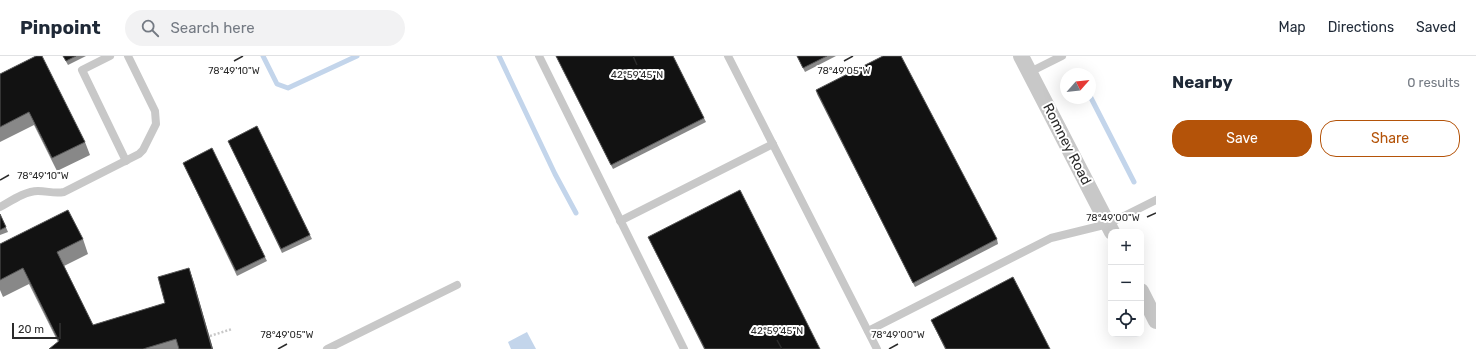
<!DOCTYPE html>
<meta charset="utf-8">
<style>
:root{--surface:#fff;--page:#f2f2f3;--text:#1f2937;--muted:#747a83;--line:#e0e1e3;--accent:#b45309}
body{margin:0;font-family:Rubik,sans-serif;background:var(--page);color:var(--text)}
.controls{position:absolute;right:12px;bottom:12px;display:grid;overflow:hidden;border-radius:8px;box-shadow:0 4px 16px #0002}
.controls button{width:36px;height:36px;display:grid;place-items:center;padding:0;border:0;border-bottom:1px solid var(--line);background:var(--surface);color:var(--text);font:20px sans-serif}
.compass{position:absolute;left:1060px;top:12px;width:36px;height:36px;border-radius:50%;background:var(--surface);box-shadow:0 4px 16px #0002;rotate:63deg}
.scale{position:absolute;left:12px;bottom:10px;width:49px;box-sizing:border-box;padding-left:4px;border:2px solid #2b2b2b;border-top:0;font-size:11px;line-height:14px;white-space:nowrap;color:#2b2b2b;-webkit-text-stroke:3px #fff;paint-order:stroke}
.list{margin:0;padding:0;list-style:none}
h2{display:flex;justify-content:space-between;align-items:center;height:52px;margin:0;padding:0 16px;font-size:17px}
h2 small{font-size:13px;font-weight:400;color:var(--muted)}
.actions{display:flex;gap:8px;padding:12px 16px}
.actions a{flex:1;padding:9px 0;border:1px solid var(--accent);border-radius:16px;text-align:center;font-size:14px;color:var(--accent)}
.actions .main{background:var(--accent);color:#fff}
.icon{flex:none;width:22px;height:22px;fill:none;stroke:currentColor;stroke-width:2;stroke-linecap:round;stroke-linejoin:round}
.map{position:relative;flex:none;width:1156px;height:293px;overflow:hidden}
header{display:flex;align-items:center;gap:24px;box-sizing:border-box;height:56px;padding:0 20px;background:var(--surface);border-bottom:1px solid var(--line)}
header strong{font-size:19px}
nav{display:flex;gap:22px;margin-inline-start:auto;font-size:14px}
.search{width:280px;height:36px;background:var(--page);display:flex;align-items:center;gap:10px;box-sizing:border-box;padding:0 14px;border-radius:22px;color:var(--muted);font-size:15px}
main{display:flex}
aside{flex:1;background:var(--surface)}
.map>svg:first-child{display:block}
.water{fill:#c3d5eb}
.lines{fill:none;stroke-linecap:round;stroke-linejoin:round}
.stream{stroke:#c3d5eb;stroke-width:5}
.path{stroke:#c8c8c8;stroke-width:2.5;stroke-dasharray:2 2;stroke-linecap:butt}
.service{stroke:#c8c8c8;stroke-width:8}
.minor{stroke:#c8c8c8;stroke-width:16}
.wall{fill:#888}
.shaded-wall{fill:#595959}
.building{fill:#121212;stroke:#595959}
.ticks{fill:none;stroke:#2b2b2b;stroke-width:1.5}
.labels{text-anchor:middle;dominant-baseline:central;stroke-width:4;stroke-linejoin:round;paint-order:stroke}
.street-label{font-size:14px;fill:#2b2b2b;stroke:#fff}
.ticks-label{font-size:10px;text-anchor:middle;fill:#2b2b2b;stroke:#fff;stroke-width:4;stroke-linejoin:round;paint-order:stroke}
</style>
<header>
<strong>Pinpoint</strong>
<div class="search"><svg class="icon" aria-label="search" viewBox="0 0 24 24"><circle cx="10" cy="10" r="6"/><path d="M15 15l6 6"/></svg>Search here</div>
<nav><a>Map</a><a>Directions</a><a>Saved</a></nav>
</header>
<main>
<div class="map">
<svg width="1156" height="293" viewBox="0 0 1156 293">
<rect width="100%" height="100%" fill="#fff"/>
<path class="water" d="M527 276 536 293H511L508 286Z"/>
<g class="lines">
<g class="stream">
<path d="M263 0 277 28 288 32 357 0"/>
<path d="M499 0 555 118 576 157"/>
<path d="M1090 40 1134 126"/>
</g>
<path class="path" d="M210 280 232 273"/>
<g class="service">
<path d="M110 0 82 14 126 105"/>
<path d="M539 0 684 293"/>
<path d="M728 0 877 293"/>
<path d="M1030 16 1062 0"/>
<path d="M0 151C11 145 25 135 38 135 48 135 54 138 64 136L139 98 143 94 156 68 155 55 128 0"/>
<path d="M620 165 773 88"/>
<path d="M868 275 1051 182 1108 168 1156 144"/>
<path d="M327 293 457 229"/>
</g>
<g class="minor">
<path d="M1021 0 1112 176"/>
<path d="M1141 235 1156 265"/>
</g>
</g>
<g class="wall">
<path d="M63 0H86L68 9Z"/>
<path d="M556 0H673L706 66 613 113Z"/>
<path d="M797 0H836L805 16Z"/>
<path d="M0 18 85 86 90 99 57 115 34 69 0 86Z"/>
<path d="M816 34 997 183 998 188 915 231 817 38Z"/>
<path d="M228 85 310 179 312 183 282 197Z"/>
<path d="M183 107 265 201 267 205 237 220Z"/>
<path d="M0 158 8 176 0 179Z"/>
<path d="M648 181 820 293H704Z"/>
<path d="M83 183 88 198 64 210 93 269 165 247 189 212 194 227 213 293H49L58 286 29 228 3 241 0 234V188Z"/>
<path d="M931 264 1050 293H945Z"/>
</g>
<path class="shaded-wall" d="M189 212 194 227 213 293H212Z"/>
<g class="building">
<path d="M36 0H42L85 86 52 102 29 56 0 71V18Z"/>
<path d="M63 0H76L66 5Z"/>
<path d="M556 0H673L704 62 611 109Z"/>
<path d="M797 0H827L803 12Z"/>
<path d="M883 0H901L997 183 913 227 816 34Z"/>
<path d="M257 70 310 179 281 193 228 85Z"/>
<path d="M212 92 265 201 236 215 183 107Z"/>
<path d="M740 134 820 293H705L648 181Z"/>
<path d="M68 154 83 183 57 196 93 269 165 247 158 221 189 212 212 293H179L176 283 143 293H49L59 285 23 212 0 224V188Z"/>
<path d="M0 158 6 171 0 174Z"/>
<path d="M1013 221 1050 293H946L931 264Z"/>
</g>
<path class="ticks" d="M633 0 637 9M234 5 243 0M844 5 853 0M0 124 9 119M1147 161 1156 157M777 284 782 293M278 293 287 288M889 293 898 288"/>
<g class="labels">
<g class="street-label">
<text transform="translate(1067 88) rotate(63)">Romney Road</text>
</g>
</g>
<g class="ticks-label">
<text x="234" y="18">78°49'10"W</text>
<text x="844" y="18">78°49'05"W</text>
<text x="637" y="22">42°59'45"N</text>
<text x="43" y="123">78°49'10"W</text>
<text x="1113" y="165">78°49'00"W</text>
<text x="777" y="278">42°59'45"N</text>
<text x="287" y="282">78°49'05"W</text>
<text x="898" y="282">78°49'00"W</text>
</g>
</svg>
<div class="controls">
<button>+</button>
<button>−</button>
<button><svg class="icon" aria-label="locate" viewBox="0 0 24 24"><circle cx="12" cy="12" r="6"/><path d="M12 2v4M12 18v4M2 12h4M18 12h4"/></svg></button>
</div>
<svg class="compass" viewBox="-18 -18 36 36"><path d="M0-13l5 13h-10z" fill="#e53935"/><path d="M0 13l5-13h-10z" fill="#747a83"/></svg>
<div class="scale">20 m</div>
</div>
<aside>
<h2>Nearby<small>0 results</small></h2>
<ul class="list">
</ul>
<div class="actions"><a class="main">Save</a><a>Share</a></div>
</aside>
</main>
